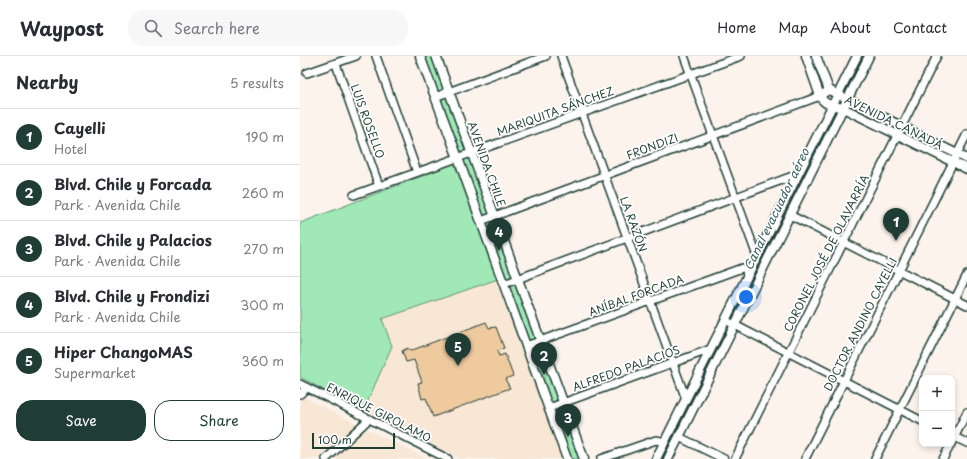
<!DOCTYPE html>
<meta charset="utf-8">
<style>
:root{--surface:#fff;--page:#f7f7f7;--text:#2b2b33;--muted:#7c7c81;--line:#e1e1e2;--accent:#1f3d34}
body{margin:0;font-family:"Playpen Sans",sans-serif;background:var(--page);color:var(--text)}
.controls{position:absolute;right:12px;bottom:12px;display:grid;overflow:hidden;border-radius:8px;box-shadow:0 2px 6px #0003}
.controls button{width:36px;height:36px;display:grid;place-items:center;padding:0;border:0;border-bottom:1px solid var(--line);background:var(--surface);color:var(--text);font:20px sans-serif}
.scale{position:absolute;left:12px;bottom:10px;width:83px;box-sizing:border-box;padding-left:4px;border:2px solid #1f3d34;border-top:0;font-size:11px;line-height:14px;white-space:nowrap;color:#1f3d34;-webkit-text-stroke:3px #fff;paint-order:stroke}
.you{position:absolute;left:446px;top:241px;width:14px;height:14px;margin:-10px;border:3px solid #fff;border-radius:50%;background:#1a73e8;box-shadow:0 0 0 6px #1a73e833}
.badge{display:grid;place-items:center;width:26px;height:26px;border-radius:50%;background:var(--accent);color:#fff;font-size:13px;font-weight:700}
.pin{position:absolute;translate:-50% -33px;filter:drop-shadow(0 1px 2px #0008)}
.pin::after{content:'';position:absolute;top:21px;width:14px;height:12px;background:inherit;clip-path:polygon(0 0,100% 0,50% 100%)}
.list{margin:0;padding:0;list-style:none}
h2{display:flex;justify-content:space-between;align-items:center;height:52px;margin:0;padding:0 16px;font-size:17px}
h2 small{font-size:13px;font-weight:400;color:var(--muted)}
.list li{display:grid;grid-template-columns:26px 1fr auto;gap:12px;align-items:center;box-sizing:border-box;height:56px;padding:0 16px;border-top:1px solid var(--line)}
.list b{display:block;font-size:15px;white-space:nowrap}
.list p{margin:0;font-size:13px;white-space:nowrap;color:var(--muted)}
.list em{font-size:13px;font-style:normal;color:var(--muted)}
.actions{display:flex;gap:8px;padding:12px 16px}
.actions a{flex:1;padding:9px 0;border:1px solid var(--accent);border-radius:16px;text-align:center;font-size:14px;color:var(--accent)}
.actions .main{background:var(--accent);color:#fff}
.icon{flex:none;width:22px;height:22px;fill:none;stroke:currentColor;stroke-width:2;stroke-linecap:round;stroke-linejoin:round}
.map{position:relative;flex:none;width:667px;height:403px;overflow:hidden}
header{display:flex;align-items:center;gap:24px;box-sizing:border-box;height:56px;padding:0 20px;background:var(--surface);border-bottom:1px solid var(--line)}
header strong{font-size:19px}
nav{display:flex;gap:22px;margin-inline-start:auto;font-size:14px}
.search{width:280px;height:36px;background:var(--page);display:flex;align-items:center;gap:10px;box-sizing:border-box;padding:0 14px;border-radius:16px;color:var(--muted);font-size:15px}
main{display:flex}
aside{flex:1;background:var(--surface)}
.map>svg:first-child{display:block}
.built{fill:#f8e7d5}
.green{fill:#a0e8b6;stroke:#609275}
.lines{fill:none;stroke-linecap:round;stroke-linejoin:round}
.stream{stroke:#5a929c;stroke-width:1.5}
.building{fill:#efca9f;stroke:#1f3d34}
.minor-casing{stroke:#1f3d34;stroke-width:10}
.major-casing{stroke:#1f3d34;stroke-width:11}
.minor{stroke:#fff;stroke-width:7}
.major{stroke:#fff;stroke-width:8}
.labels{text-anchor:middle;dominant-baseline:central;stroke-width:3.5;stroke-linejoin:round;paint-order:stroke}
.street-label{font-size:11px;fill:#1f3d34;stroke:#fff}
.water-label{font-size:12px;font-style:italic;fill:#38605f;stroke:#fff}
</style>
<header>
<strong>Waypost</strong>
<div class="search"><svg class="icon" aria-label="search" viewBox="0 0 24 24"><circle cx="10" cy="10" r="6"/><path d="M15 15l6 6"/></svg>Search here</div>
<nav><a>Home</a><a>Map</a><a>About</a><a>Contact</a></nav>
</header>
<main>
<aside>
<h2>Nearby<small>5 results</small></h2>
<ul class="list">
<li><span class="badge">1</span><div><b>Cayelli</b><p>Hotel</p></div><em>190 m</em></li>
<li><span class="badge">2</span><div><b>Blvd. Chile y Forcada</b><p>Park · Avenida Chile</p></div><em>260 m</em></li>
<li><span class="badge">3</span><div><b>Blvd. Chile y Palacios</b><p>Park · Avenida Chile</p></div><em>270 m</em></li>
<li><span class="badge">4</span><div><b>Blvd. Chile y Frondizi</b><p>Park · Avenida Chile</p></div><em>300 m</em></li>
<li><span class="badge">5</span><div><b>Hiper ChangoMAS</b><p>Supermarket</p></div><em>360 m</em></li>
</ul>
<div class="actions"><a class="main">Save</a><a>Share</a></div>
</aside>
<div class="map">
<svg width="667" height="403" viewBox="0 0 667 403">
<rect width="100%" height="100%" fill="#fcf4ec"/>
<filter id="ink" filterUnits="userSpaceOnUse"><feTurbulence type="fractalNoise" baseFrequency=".025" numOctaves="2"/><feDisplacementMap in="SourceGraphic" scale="8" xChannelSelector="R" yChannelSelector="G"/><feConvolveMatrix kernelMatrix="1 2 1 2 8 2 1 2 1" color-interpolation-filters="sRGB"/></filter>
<g filter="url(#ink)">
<g class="built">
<path d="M198 223 261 403H160L63 356 92 290 82 263Z"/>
<path d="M0 339 127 403H0Z"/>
</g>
<g class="green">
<path d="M120 0H136L284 403H267Z"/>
<path d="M156 107 198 223 82 263 92 290 63 356 0 321V167Z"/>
</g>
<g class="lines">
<g class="stream">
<path d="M546 34 563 0"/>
<path d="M433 259 535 55"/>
<path d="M362 403 426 274"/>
</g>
</g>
<path class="building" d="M186 266 189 272 196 271 204 292 197 295 199 300 205 298 213 320 205 323 210 332 133 361 126 342 122 343 118 327 122 326 114 304 106 306 102 295 108 292 110 295Z"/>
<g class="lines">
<defs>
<g id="minor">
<path d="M76 0 117 116"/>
<path d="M261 0 386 343"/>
<path d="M384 0 457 200"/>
<path d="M36 8 79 130"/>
<path d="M7 17 56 0"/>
<path d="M135 41 246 0"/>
<path d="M54 139 441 0"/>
<path d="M490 159 667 249"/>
<path d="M181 165 520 40 529 34"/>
<path d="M204 228 498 118"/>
<path d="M425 264 622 365"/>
<path d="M226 290 442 212H444L446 214 447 220"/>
<path d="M0 328 148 403"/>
<path d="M0 338 7 332"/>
<path d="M249 352 411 293"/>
<path d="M652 380 667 387"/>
<path d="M379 381 424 403"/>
<path d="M652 386 667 356"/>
<path d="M26 403 69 363"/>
<path d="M301 403 356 384 361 385 363 387V390"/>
<path d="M435 403 637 0"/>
<path d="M505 403 667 78"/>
<path d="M575 403 667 219"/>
<path d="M643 403 651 388"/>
</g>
<g id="major">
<path d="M120 0 158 102 267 403"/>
<path d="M136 0 284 403"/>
<path d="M506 0 520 40C525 50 533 49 543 52L667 113"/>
<path d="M516 0 529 34 667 103"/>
<path d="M356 403 557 0"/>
<path d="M368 403 569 0"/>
</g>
</defs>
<use href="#minor" class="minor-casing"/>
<use href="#major" class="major-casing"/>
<use href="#minor" class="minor"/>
<use href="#major" class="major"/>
</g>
</g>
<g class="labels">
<g class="street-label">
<text transform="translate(255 55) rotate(-20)">MARIQUITA SÁNCHEZ</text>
<text transform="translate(68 65) rotate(70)">LUIS ROSELLO</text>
<text transform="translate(594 66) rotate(26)">AVENIDA CANADÁ</text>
<text transform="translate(352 90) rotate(-20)">FRONDIZI</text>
<text transform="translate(187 108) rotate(70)">AVENIDA CHILE</text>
<text transform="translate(334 168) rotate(70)">LA RAZÓN</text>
<text transform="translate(526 197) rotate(-63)">CORONEL JOSÉ DE OLAVARRÍA</text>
<text transform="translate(336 239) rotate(-20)">ANÍBAL FORCADA</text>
<text transform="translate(560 268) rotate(-63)">DOCTOR ANDINO CAYELLI</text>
<text transform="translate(326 312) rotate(-20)">ALFREDO PALACIOS</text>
<text transform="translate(79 356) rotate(27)">ENRIQUE GIROLAMO</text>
</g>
<g class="water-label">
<text transform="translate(476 153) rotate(-64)">Canal evacuador aéreo</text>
</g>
</g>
</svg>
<div class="controls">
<button>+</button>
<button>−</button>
</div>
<div class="scale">100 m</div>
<div class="you"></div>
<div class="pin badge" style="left:596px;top:185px">1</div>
<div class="pin badge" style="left:244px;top:319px">2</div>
<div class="pin badge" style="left:268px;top:381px">3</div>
<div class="pin badge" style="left:199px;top:195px">4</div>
<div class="pin badge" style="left:158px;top:310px">5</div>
</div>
</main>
